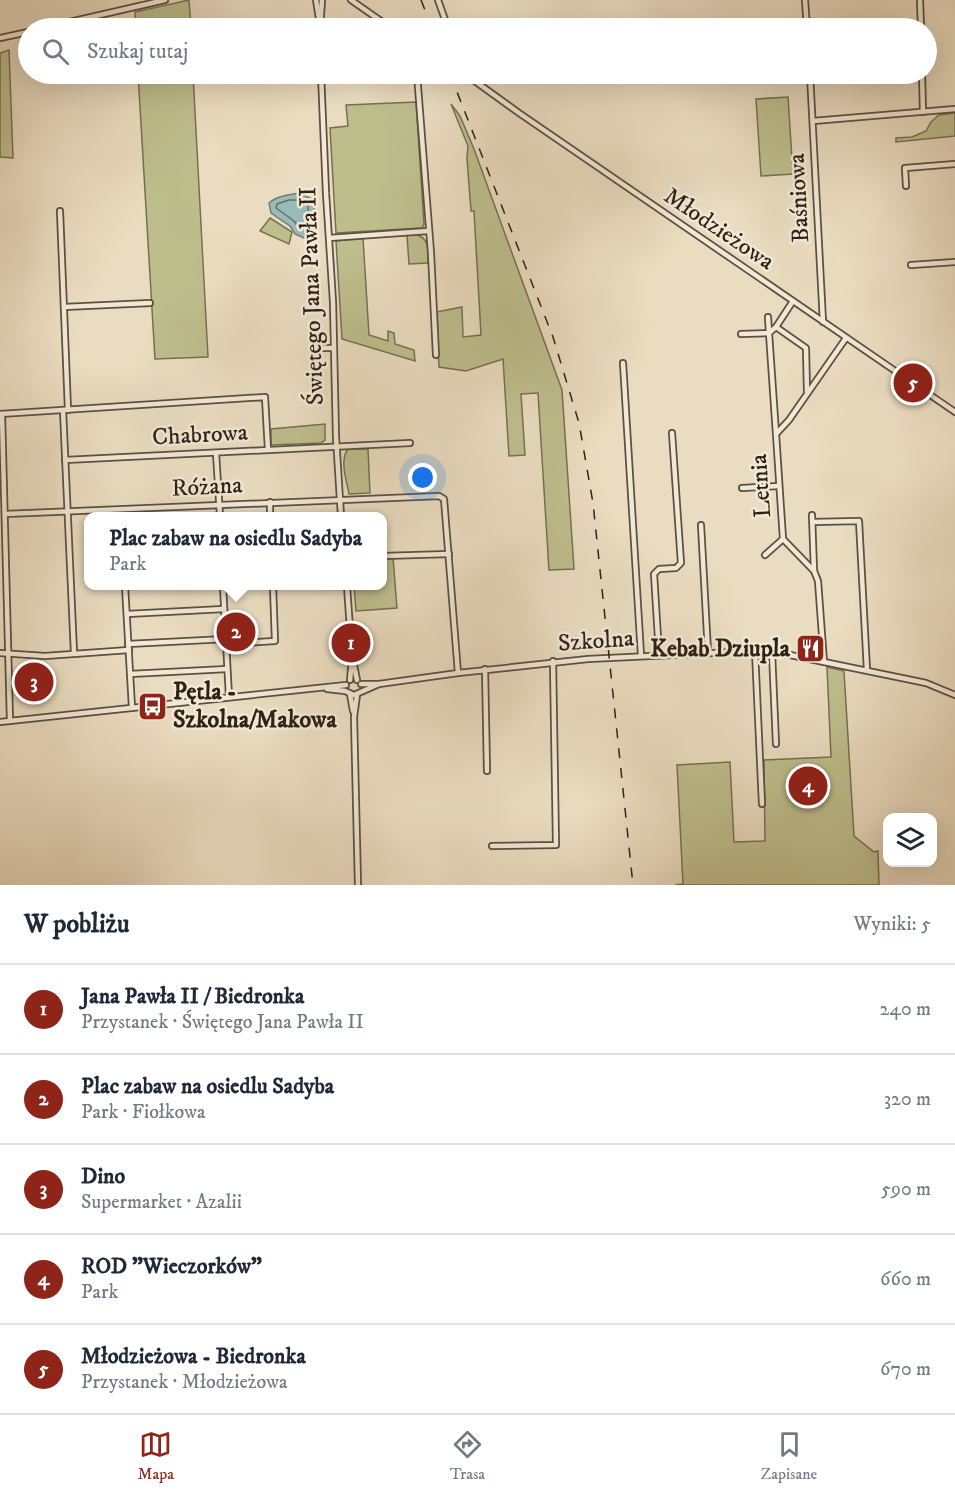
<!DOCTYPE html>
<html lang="pl">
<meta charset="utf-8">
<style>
:root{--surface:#fff;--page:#f2f2f3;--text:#1f2937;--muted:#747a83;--line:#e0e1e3;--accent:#8f2418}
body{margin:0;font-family:"IM FELL DW Pica",serif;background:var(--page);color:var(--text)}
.controls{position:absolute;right:18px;bottom:18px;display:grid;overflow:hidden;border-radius:12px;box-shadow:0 6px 24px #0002}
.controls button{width:54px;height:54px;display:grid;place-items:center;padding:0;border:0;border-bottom:2px solid var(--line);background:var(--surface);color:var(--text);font:30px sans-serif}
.you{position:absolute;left:423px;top:478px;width:21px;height:21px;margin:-15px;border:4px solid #fff;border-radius:50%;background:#1a73e8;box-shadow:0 0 0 9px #1a73e833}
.badge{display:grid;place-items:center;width:39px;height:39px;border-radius:50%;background:var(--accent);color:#fff;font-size:20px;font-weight:700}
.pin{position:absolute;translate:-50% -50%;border:3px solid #fff;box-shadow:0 2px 6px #0006}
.popup{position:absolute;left:84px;top:512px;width:303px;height:78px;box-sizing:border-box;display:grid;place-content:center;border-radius:12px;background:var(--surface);filter:drop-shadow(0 2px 4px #0005);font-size:20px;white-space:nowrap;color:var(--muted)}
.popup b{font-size:22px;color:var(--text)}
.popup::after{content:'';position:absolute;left:50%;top:100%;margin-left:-12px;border:12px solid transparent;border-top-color:var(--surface)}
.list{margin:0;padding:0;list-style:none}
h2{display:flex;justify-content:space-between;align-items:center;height:78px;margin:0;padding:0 24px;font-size:26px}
h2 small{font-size:20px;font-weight:400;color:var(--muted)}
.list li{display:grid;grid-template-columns:39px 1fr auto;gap:18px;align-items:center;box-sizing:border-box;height:90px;padding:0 24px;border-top:2px solid var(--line)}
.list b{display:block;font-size:22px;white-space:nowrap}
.list p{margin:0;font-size:20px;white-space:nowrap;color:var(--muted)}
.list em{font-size:20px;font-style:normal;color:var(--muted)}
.icon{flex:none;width:33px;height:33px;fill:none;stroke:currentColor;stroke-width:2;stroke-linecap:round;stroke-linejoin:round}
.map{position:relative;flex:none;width:955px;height:885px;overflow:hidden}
.search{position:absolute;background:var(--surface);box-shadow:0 6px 24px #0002;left:18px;right:18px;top:18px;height:66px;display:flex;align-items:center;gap:15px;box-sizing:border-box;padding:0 21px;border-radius:33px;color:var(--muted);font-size:22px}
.sheet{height:528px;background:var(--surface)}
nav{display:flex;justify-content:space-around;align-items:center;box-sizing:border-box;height:84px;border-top:2px solid var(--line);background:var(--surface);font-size:16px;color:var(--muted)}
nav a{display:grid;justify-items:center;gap:3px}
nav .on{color:var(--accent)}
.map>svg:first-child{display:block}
.green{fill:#bebe8d;stroke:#767051;stroke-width:1.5}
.water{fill:#9abab9;stroke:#6f7d77;stroke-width:1.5}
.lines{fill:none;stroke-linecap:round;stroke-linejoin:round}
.shore{stroke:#646e67;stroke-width:1.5}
.minor-casing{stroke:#5e5040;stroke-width:8}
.minor{stroke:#f1e8d6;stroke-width:4.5}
.rail{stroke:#2f2215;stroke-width:1.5;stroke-dasharray:10 10;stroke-linecap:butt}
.labels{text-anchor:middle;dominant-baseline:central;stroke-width:5;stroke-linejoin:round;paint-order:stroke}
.street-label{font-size:24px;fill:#2f2215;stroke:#f1e8d6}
.poi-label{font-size:24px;font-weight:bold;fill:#2f2215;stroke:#f1e8d6;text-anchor:end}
</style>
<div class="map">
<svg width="955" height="885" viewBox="0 0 955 885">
<rect width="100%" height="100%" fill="#eadcc0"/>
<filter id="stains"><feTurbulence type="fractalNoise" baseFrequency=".00333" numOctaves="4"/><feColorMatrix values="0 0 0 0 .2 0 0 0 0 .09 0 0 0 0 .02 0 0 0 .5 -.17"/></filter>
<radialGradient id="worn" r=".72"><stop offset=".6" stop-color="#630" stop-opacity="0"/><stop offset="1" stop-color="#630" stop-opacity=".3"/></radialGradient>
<g class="green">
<path d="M189 0 191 28H136L135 12Z"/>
<path d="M9 50 13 158 0 157V53Z"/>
<path d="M138 74H193L208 357 155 359Z"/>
<path d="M788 97 793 174 761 176 756 99Z"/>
<path d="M416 102 424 224 422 228 336 233 330 128 348 126 346 105Z"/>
<path d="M451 104 460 116 474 149 562 390 574 569 549 570 538 393 521 394 525 455 509 456 503 359 466 371 439 367 436 312 462 307 463 337 481 335 474 211H471L467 158 468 146Z"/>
<path d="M955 113V136L896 142V138L912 137 926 131 931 122 939 115Z"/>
<path d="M270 218 292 232 289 244 260 231Z"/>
<path d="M415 234C430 238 428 250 428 263L409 264 407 235Z"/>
<path d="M363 238 369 335 388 341V331L394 333 395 344 414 350 415 361 342 339 336 241Z"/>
<path d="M325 424V440L321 443 271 445V429Z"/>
<path d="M348 449H368L370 493 349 494C347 482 339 460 348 449Z"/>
<path d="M383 558H393L397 608 356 611 354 586H383Z"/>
<path d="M827 667 844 671 854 836 874 852 878 851 879 885H675L683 884 677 765 730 762 734 842 765 841 764 760 831 757Z"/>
</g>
<path class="water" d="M299 193 314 200 315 227 307 233 308 237 304 238 295 234 290 226 271 213 269 203C276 196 289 195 299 193Z"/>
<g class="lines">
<path class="shore" d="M289 200H298L308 205 309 224 303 229H300L294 221 276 208 277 204Z"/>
<defs>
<g id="minor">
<path d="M316 0 319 19"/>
<path d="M351 0 391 28"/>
<path d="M438 0 448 28"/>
<path d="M805 0 807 28"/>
<path d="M920 0 921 28"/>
<path d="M43 28 165 0"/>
<path d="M320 28 322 0"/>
<path d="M0 38 28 32"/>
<path d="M321 74 326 193 333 302 336 437 341 516"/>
<path d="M417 74 431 253 436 355"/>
<path d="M465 74 519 113 955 412"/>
<path d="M810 74 823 322"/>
<path d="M922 74 923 112"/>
<path d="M813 121 955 109"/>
<path d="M906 186 905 168 955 164"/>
<path d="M60 211 68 410"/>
<path d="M329 238 428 231"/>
<path d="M911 265 955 262"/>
<path d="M64 307 150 303"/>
<path d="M776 327 806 348 807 392"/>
<path d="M741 334 769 333 768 317"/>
<path d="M323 348H334"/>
<path d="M623 363 641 655"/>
<path d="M63 410 74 653"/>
<path d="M0 414 265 397 268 450"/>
<path d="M2 414 10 721"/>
<path d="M776 434 769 333 776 327 793 301"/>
<path d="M216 453 220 516"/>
<path d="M65 460 410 443"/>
<path d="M742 488 778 486"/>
<path d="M270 502V516"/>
<path d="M5 514 439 496 444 499 458 673"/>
<path d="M812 515 814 571 818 581 824 662"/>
<path d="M813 522 859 521 867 670"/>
<path d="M701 525 708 652"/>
<path d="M765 555 783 539"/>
<path d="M383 556 449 554"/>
<path d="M814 571 783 539 776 434 789 420 846 338"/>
<path d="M125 586 132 708"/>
<path d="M223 586 229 697"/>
<path d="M347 586 352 658 350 680"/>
<path d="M127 614 224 609"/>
<path d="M128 644 226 639"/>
<path d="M226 644 275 641 273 586"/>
<path d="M755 651 762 804"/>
<path d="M772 652 776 744"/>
<path d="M0 653 45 656 129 650"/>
<path d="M659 654 654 574 659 569 676 568 681 563 672 433"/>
<path d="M353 660 357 680"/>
<path d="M485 669 487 771"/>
<path d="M130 674 227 669"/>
<path d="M361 684H379L458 673 588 659 755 651 790 655 926 683 955 695"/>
<path d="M327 689 345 691 354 695 379 684"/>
<path d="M350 694 353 711"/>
<path d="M357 695 354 717 358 885"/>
<path d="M0 722 346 685"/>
<path d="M492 846 556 845 553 661"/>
</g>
</defs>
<use href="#minor" class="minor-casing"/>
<use href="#minor" class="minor"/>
<g class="rail">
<path d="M421 0 432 28"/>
<path d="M450 74 553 337 579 423 593 503 633 885"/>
</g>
</g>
<defs>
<symbol id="restaurant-square" viewBox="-11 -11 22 22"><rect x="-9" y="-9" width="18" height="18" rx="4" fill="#8f2418" stroke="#f1e8d6"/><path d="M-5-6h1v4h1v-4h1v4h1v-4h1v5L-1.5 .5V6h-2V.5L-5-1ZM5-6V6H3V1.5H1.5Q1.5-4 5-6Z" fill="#fff"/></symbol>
<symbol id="bus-square" viewBox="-11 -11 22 22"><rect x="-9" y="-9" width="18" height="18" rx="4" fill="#8f2418" stroke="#f1e8d6"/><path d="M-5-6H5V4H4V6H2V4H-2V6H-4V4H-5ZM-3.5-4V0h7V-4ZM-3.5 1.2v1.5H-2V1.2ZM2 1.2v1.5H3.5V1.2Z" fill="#fff"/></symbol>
</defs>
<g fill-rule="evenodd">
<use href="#restaurant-square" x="794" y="632" width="33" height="33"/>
<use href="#bus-square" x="136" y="690" width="33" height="33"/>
</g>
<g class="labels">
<g class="street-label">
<text transform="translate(799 198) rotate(-93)">Baśniowa</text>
<text transform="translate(719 229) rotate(34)">Młodzieżowa</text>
<text transform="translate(312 296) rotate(-92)">Świętego Jana Pawła II</text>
<text transform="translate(200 435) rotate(-3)">Chabrowa</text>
<text transform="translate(761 486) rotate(-94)">Letnia</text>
<text transform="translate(207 487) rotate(-3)">Różana</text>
<text transform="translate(596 641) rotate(-4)">Szkolna</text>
</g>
<g class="poi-label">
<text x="790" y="649">Kebab Dziupla</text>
<text x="173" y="692" text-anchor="start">Pętla -<tspan x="173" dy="28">Szkolna/Makowa</tspan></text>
</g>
</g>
<rect width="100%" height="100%" filter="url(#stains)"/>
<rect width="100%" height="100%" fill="url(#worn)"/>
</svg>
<div class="controls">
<button><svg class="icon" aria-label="layers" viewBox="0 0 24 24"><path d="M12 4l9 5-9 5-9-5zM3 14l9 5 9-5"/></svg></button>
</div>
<div class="you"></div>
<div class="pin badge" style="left:351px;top:643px">1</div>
<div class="pin badge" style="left:236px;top:632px">2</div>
<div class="popup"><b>Plac zabaw na osiedlu Sadyba</b>Park</div>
<div class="pin badge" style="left:34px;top:682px">3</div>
<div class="pin badge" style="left:808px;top:786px">4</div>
<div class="pin badge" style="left:913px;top:383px">5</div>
<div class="search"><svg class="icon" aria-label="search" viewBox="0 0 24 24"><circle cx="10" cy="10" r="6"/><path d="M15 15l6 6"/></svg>Szukaj tutaj</div>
</div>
<section class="sheet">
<h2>W pobliżu<small>Wyniki: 5</small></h2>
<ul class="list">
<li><span class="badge">1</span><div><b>Jana Pawła II / Biedronka</b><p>Przystanek · Świętego Jana Pawła II</p></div><em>240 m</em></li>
<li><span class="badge">2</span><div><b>Plac zabaw na osiedlu Sadyba</b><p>Park · Fiołkowa</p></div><em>320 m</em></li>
<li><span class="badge">3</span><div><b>Dino</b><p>Supermarket · Azalii</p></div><em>590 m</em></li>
<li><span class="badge">4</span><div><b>ROD &quot;Wieczorków&quot;</b><p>Park</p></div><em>660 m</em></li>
<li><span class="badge">5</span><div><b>Młodzieżowa - Biedronka</b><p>Przystanek · Młodzieżowa</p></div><em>670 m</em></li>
</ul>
</section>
<nav>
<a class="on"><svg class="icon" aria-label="map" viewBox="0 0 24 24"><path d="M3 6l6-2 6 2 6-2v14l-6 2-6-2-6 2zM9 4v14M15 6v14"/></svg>Mapa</a>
<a><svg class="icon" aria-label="directions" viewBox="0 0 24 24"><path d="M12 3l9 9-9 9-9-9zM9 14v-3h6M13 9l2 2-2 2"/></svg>Trasa</a>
<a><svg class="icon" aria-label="saved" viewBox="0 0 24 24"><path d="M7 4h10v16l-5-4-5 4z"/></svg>Zapisane</a>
</nav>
